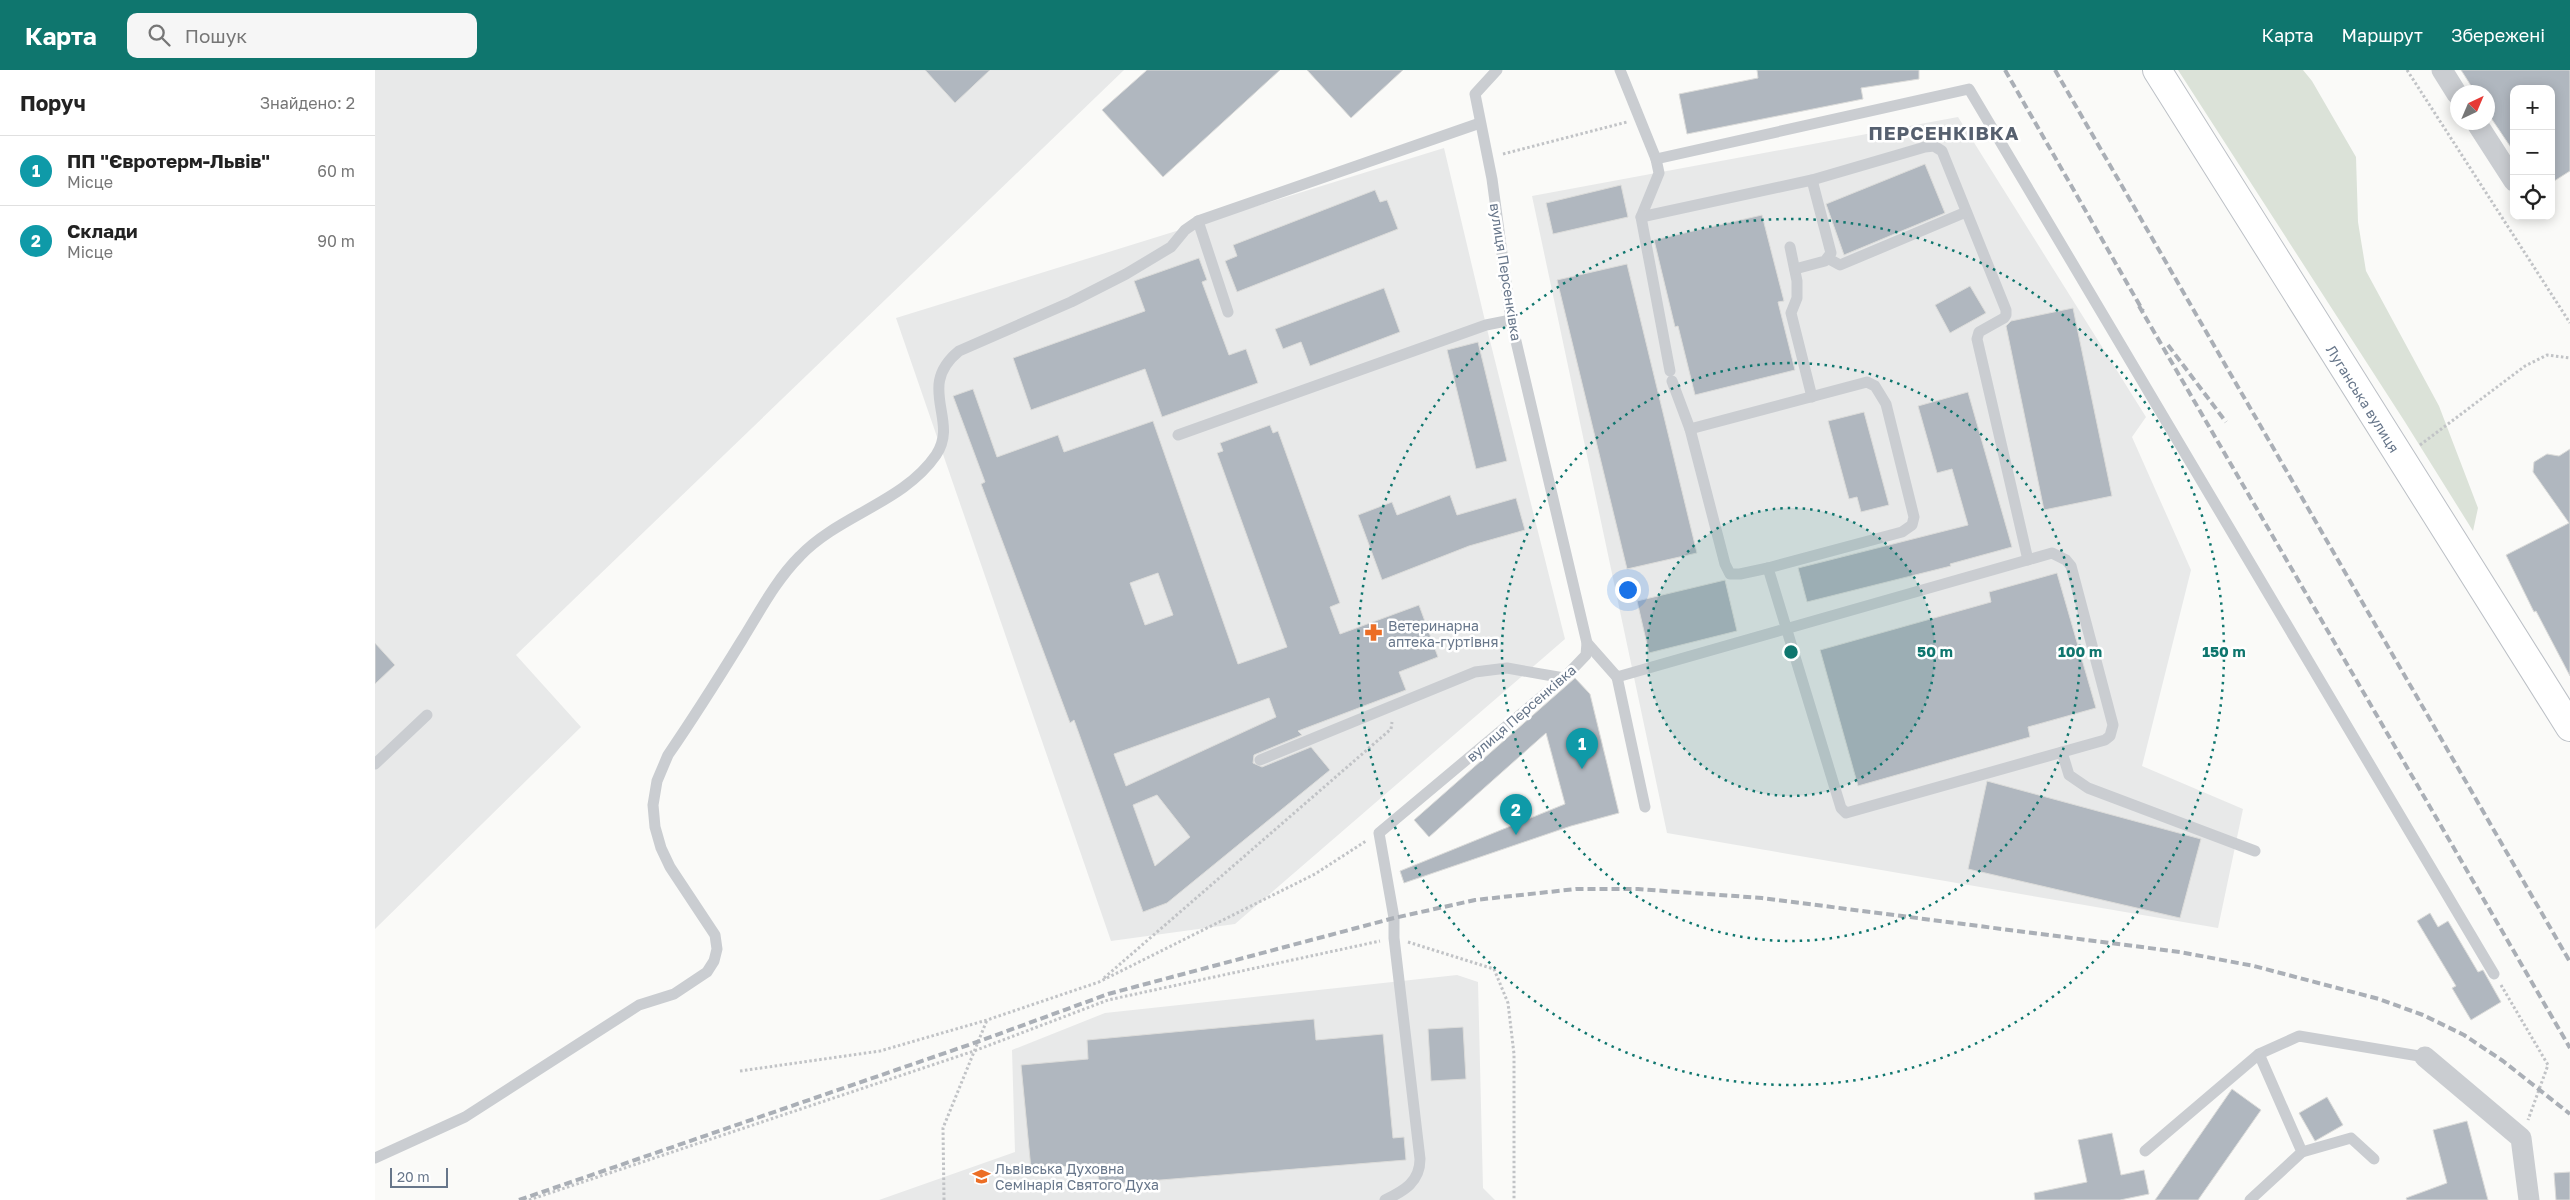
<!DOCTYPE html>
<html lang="uk">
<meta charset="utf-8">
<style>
:root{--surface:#fff;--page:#f6f6f6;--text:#222;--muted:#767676;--line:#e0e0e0;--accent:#0f766e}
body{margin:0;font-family:"Golos Text",sans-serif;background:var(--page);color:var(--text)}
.controls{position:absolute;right:15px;top:15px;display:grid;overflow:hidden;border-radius:10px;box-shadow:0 2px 12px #0003}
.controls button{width:45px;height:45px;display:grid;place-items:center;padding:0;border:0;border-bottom:1px solid var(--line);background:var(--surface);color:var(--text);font:25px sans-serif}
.compass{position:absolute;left:2075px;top:15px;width:45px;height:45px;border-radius:50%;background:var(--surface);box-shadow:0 2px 12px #0003;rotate:44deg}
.scale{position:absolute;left:15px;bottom:12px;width:58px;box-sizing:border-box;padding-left:5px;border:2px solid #67768a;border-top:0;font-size:14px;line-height:18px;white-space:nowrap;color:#67768a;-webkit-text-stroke:4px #fff;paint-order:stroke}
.you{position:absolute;left:1252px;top:519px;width:18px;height:18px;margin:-12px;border:4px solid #fff;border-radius:50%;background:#1a73e8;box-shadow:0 0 0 8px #1a73e833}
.badge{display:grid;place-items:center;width:32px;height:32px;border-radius:50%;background:var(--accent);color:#fff;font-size:16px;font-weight:700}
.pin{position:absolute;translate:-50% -41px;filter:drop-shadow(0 1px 2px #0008)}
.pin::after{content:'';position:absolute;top:26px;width:18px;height:15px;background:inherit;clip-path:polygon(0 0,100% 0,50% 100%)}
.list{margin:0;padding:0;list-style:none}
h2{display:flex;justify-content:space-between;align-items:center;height:65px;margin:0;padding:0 20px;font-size:21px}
h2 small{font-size:16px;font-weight:400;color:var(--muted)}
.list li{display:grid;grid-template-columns:32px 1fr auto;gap:15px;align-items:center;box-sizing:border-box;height:70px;padding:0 20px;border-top:1px solid var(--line)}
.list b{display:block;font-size:19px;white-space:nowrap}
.list p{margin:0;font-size:16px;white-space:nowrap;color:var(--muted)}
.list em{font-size:16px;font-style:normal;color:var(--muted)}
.icon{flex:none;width:28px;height:28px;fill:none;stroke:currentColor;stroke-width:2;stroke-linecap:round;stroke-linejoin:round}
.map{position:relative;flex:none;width:2195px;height:1130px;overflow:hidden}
header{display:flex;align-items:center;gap:30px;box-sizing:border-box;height:70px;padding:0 25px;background:var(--accent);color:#fff}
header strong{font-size:24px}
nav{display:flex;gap:28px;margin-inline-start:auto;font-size:18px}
.search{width:350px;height:45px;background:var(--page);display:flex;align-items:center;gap:12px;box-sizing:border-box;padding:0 18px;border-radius:10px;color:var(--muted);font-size:19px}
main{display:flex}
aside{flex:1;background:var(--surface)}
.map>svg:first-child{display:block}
.built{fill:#e8e9e9}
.green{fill:#dbe2d8}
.building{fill:#b0b7bf;stroke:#dcdcda;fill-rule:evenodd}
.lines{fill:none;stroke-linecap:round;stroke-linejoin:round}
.secondary-casing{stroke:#bcc0c6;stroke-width:30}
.path{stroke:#c1c3c6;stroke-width:3;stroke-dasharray:2.5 2.5;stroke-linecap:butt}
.lane{stroke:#cacdd1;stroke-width:11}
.street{stroke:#cacdd1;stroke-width:21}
.secondary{stroke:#fff;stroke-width:28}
.rail{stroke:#aaafb6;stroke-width:4;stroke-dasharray:8 4;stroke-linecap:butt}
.ring{fill:none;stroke:#0f766e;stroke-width:2.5;stroke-dasharray:2.5 5}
.labels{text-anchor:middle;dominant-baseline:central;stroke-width:5;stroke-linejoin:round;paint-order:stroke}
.street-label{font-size:14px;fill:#67768a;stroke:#fff}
.poi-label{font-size:14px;fill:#67768a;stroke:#fff;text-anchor:start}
.district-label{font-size:19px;font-weight:bold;letter-spacing:1px;fill:#56606f;stroke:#fff}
.centre{fill:#0f766e;stroke:#fff;stroke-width:2.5}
.ring-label{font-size:15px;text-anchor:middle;font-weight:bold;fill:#0f766e;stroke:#fff;stroke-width:5;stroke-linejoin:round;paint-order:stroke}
</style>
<header>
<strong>Карта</strong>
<div class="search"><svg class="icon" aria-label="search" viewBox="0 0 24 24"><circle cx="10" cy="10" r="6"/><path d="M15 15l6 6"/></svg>Пошук</div>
<nav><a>Карта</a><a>Маршрут</a><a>Збережені</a></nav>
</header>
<main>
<aside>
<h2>Поруч<small>Знайдено: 2</small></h2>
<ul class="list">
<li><span class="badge" style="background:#0f9aa8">1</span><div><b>ПП &quot;Євротерм-Львів&quot;</b><p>Місце</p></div><em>60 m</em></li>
<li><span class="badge" style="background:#0f9aa8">2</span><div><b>Склади</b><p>Місце</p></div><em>90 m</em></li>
</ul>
</aside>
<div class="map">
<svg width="2195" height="1130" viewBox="0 0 2195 1130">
<rect width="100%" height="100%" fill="#fafaf8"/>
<g class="built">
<path d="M0 0H749L141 585 206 657 0 859Z"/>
<path d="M1583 47 1771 347 1757 367 1816 500 1767 696 1868 739 1843 858 1292 763 1157 126Z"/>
<path d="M1069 78 1111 255 1190 569 860 854 736 871 521 248Z"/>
<path d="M1082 905 1103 912 1108 1118 1120 1130H504L640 1082 637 980 730 943Z"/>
</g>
<path class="green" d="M1803 0H1928L1937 11 1981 87 1983 152 1991 201 2064 336 2103 438 2098 461 2030 352Z"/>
<g class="building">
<path d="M550 0H615L580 33Z"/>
<path d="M772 0H905L788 107 727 40Z"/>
<path d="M932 0H1028L976 48Z"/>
<path d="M1382 0H1544V9L1486 18 1488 29 1312 64 1304 24 1383 8Z"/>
<path d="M2086 0H2195V101L2176 113V19H2139V82L2112 42V22H2100Z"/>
<path d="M1550 94 1570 143 1469 185 1451 134Z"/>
<path d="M1246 115 1253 147 1178 164 1171 133Z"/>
<path d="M1000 120 1005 132 1012 130 1023 159 862 222 850 191 862 186 858 175Z"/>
<path d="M1387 145 1409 231 1403 232 1420 300 1320 325 1303 256 1300 257 1279 170Z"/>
<path d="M824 188 832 210 827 212 854 285 871 279 883 313 787 347 770 299 656 340 638 288 770 241 759 211Z"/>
<path d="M1252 194 1322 483 1252 499 1182 210Z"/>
<path d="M1595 216 1611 243 1575 263 1560 235Z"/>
<path d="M1009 218 1025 262 935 296 926 272 908 279 900 259Z"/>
<path d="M1698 238 1737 426 1669 440 1631 256 1636 251Z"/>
<path d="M1103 272 1132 391 1101 399 1072 280Z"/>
<path d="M598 319 622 387 683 365 689 382 778 351 863 594 912 577 842 383 848 381 845 373 895 355 898 363 903 361 965 533 955 537 965 564 1044 535 1063 587 1024 602 1031 620 923 661 927 665 879 685 878 693 887 697 936 677 955 700 792 833 768 842 699 650 695 653 606 414 610 412 578 326ZM783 503 798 545 770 555 755 513ZM894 628 901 647 751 716 739 684ZM782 725 815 767 780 796 758 735Z"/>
<path d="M1593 322 1637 477 1575 494 1576 496 1432 532 1423 498 1593 455 1577 399 1562 403 1543 336Z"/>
<path d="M1489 342 1514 435 1486 442 1482 427 1474 429 1453 351Z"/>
<path d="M2195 379V606L2161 541 2159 542 2131 485 2194 453 2158 402 2159 392 2172 384 2184 386Z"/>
<path d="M1075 425 1082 445 1141 428 1150 460 1094 476 1007 510 983 445 1017 432 1022 445Z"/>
<path d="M1682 503 1721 638 1653 657 1655 667 1483 716 1445 580 1616 532 1614 522Z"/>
<path d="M1350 510 1362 561 1274 583 1262 531Z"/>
<path d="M0 573 20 595 0 614Z"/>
<path d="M1200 608 1215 624 1244 743 1196 756 1029 813 1025 801 1190 734 1171 663 1054 767 1039 750Z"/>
<path d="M1612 711 1826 769 1805 848 1593 799Z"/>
<path d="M2055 843 2063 857 2073 851 2103 902 2108 900 2126 932 2096 950 2077 918 2081 916 2042 851Z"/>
<path d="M939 949 941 970 1008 964 1018 1068 1029 1067 1031 1090 724 1115 722 1094 656 1099 646 995 713 989 712 970Z"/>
<path d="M1088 957 1091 1009 1056 1011 1053 959Z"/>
<path d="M1857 1019 1886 1040 1823 1130H1780Z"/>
<path d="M1952 1027 1968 1055 1940 1071 1924 1043Z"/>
<path d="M2092 1051 2113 1130H2032L2031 1128 2072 1113 2058 1060Z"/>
<path d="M1737 1063 1746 1105 1769 1100 1774 1124 1745 1130H1660L1659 1123 1712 1112 1703 1070Z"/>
<path d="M2195 1102V1130H2181L2179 1103Z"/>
</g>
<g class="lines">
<defs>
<g id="secondary">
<path id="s1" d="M1782 0 2195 657"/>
</g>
</defs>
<use href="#secondary" class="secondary-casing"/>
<g class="path">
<path d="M2032 0 2195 253"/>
<path d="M1128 84 1252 52"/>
<path d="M2045 375 2150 296 2172 285 2195 288"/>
<path d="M1033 872 1119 899 1133 933 1139 984V1130"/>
<path d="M729 908 1016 659 1017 652"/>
<path d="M2126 915 2173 995 2153 1050"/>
<path d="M365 1001 505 981 612 950 724 912 940 804 991 771"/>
<path d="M154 1130 599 981 733 930 1005 871"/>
<path d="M569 1130 568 1058 612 950"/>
</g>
<g class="lane">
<path d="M1245 0 1281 89 1284 103 1266 147 1295 301"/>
<path d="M1281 89 1594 19 2119 904"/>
<path d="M1266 147 1437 110 1550 77 1559 76 1567 81 1631 240V245L1629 248 1604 262 1602 269 1653 490"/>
<path d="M1415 177 1422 211V228L1416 243 1437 327"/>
<path d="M1454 189 1465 195 1591 142"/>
<path d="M1420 199 1450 191 1456 183 1437 110"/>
<path d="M853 242 823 151 1105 53"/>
<path d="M1297 311 1315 359 1350 494 1355 504H1365L1393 498"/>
<path d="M803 365 1111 255 1136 250"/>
<path d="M1212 573 1242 607 1677 483 1691 490 1696 496 1738 655 1735 666 1730 670 1471 743 1466 738 1393 498 1527 462 1537 455 1539 447 1511 334 1500 316 1492 312 1315 359"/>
<path d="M1242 607 1270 737"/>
<path d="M1687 682 1694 705 1713 718 1880 781"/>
<path d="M885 690 1100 602 1132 598 1189 608"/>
<path d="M0 694 52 645"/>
<path d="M1770 1081 1884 984 1924 966 2050 987"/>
<path d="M1927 1082 1976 1068 1999 1089"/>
<path d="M0 1088 90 1047 264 935 299 924 332 902 339 891 342 879 340 865 295 797 286 778 280 757 278 735 282 711 293 685C319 647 343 609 367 570 385 541 401 510 425 486 464 445 529 432 561 385 585 350 540 317 584 281L696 232 751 204 796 177 810 160 823 151"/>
<path d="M1010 1130C1029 1121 1045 1112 1045 1089L1019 868V848L1004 763 1189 608 1211 585 1212 573 1136 250 1117 109 1100 24 1122 0"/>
<path d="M1875 1130 1927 1082 1884 984"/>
</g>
<g class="street">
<path d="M2067 0 2082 24"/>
<path d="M2101 52 2139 111"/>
<path d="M2050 987 2146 1068 2154 1130"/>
</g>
<use href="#secondary" class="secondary"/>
<g class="rail">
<path d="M1630 0 1768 241"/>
<path d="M1680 0 2195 892"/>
<path d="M1764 236 2195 978"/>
<path d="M1793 275 1851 352"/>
<path d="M144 1130 602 972 733 924 1019 848 1100 830 1201 819H1263L1387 828 1805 882 1879 896 2004 929 2048 945 2089 965 2128 991 2195 1044"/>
</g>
</g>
<circle cx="1416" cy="582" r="144" fill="#0f766e" fill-opacity=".12"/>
<g class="ring">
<circle cx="1416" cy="582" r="144"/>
<circle cx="1416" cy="582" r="289"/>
<circle cx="1416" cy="582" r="433"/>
</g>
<defs>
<symbol id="pharmacy-bare" viewBox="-9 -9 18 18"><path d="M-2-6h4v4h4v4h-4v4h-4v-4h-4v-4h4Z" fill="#ec6e25" stroke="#fff" stroke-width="2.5" paint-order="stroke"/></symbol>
<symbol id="university-bare" viewBox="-9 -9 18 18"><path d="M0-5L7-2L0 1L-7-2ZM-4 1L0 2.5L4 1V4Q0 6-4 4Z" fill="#ec6e25" stroke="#fff" stroke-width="2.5" paint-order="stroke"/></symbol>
</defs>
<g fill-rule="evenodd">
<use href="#pharmacy-bare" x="986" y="550" width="25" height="25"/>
<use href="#university-bare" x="594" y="1094" width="25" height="25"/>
</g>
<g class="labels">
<g class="street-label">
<text transform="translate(1131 202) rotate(81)">вулиця Персенківка</text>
<text stroke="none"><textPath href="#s1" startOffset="388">Луганська вулиця</textPath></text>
<text transform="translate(1146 643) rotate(-41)">вулиця Персенківка</text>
</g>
<g class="poi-label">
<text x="1013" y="555">Ветеринарна<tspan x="1013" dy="16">аптека-гуртівня</tspan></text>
<text x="620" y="1098">Львівська Духовна<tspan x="620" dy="16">Семінарія Святого Духа</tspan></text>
</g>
<g class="district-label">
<text x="1569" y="62">ПЕРСЕНКІВКА</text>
</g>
</g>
<circle cx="1416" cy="582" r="8" class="centre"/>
<g class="ring-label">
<text x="1560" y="587">50 m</text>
<text x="1705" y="587">100 m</text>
<text x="1849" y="587">150 m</text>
</g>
</svg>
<div class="controls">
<button>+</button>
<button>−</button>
<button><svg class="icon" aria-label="locate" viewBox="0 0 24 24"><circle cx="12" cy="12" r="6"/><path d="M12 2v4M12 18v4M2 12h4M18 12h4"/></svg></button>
</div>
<svg class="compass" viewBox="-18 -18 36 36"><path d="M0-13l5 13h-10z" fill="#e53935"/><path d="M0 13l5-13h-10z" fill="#767676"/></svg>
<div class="scale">20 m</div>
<div class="you"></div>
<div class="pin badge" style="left:1207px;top:699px;background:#0f9aa8">1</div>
<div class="pin badge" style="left:1141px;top:765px;background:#0f9aa8">2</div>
</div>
</main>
